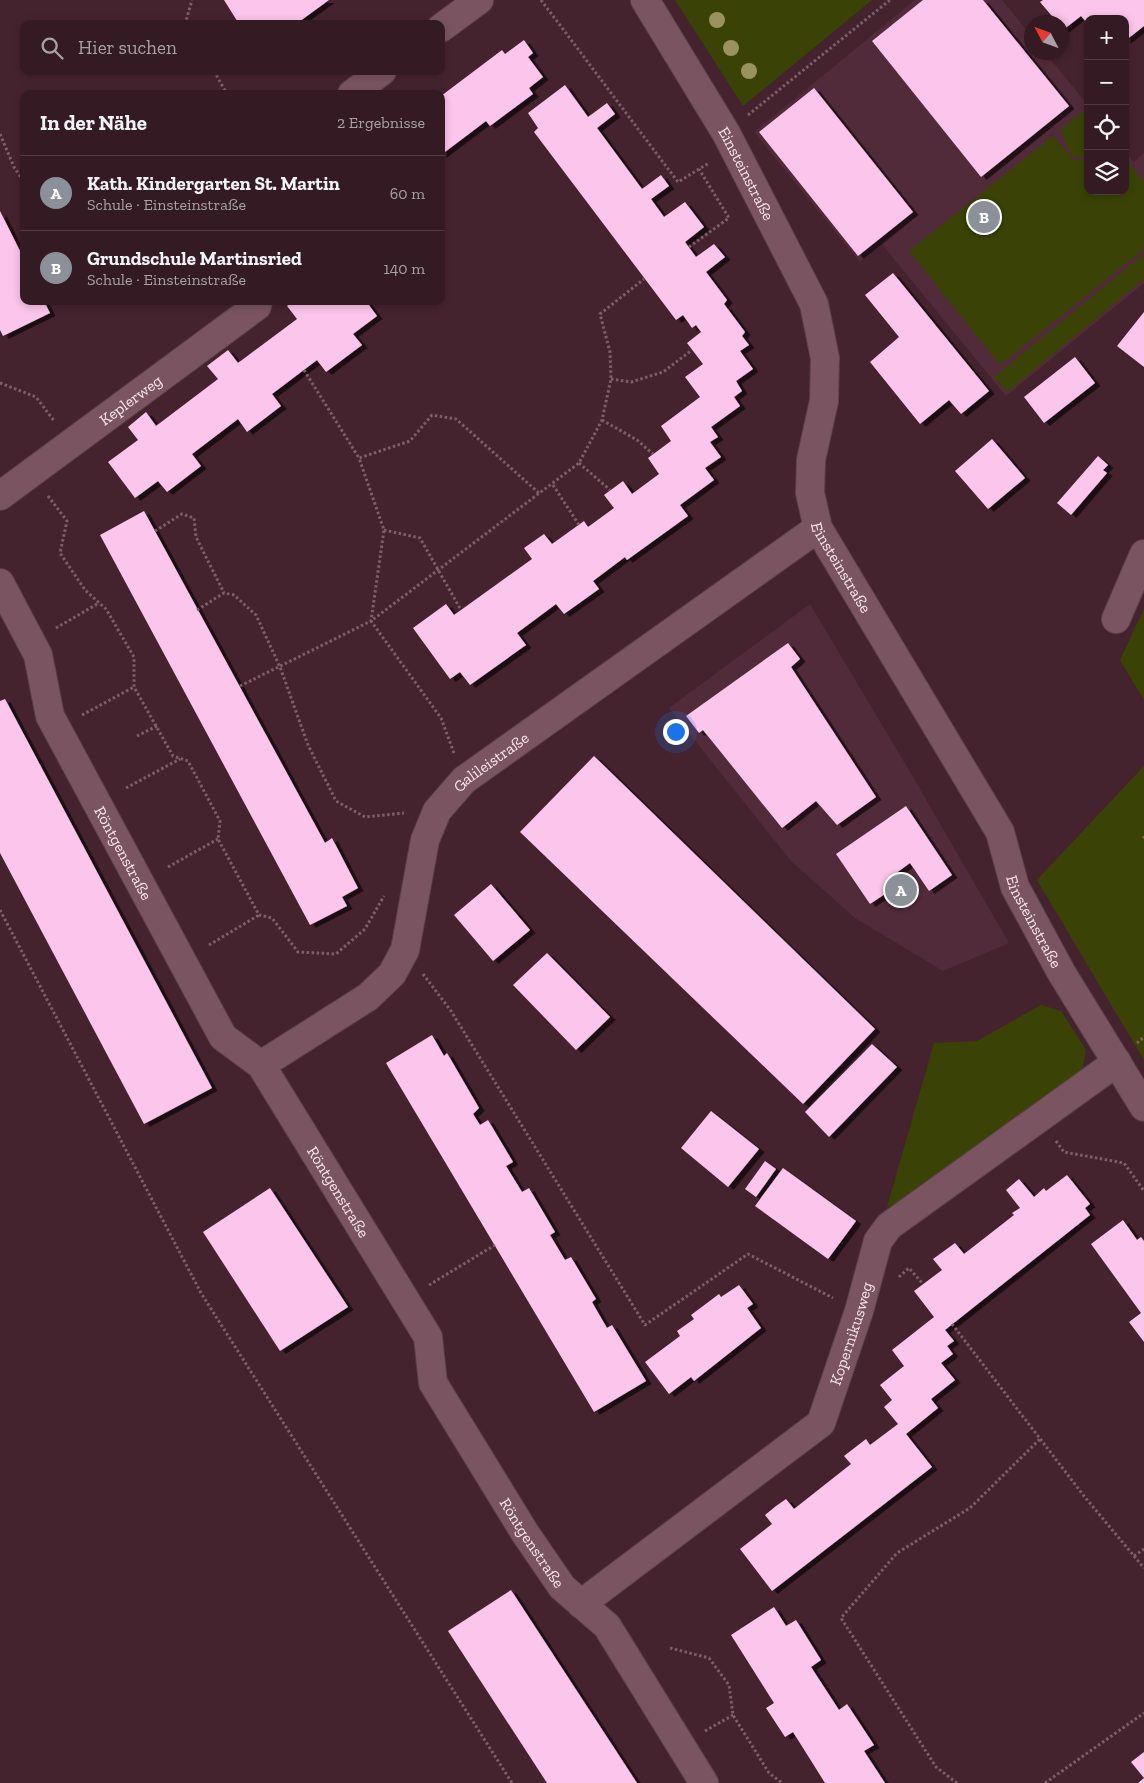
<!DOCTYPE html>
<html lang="de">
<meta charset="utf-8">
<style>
:root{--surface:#331a23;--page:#3b232b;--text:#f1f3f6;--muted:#a9a1a6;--line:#4e3841;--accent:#8c9099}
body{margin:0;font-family:"Zilla Slab",serif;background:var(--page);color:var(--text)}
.controls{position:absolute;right:15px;top:15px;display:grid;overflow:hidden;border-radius:10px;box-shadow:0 2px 8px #0003}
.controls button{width:45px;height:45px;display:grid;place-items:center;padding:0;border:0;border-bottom:1px solid var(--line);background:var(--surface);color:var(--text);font:25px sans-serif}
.compass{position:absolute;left:1024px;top:15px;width:45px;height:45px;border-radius:50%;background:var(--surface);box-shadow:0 2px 8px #0003;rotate:311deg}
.you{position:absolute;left:675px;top:731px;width:18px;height:18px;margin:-12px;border:4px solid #fff;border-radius:50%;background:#1a73e8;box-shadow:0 0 0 8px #1a73e833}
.badge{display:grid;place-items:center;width:32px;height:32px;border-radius:50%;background:var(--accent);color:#fff;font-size:16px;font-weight:700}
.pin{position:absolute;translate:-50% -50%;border:2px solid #fff;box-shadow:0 1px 5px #0006}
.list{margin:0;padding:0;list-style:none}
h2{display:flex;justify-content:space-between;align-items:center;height:65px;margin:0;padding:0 20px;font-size:21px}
h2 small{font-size:16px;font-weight:400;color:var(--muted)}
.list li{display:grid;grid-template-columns:32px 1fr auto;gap:15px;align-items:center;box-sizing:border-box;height:75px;padding:0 20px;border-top:1px solid var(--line)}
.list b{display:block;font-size:19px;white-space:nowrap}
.list p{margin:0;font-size:16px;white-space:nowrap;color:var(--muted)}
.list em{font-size:16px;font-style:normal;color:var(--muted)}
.icon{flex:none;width:28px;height:28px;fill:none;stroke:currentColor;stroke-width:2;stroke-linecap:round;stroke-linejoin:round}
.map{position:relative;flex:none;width:1144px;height:1783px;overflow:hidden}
.search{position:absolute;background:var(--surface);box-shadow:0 2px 8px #0003;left:20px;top:20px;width:425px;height:55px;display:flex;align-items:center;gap:12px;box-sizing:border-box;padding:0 18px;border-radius:10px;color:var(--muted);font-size:19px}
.panel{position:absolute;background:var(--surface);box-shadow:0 2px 8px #0003;left:20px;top:90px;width:425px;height:215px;border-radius:10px}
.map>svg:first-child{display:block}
.built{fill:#522b3a}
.green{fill:#3a4305}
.building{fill:#fcc5eb;filter:url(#shadow)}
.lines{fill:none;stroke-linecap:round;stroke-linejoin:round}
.minor-casing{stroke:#5c404a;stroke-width:30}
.path{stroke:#7d5f69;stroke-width:3;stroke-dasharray:2.5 2.5;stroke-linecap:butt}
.minor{stroke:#7a5561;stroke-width:28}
.tree{fill:#989360}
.labels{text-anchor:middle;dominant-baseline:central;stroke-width:5;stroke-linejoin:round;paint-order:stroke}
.street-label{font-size:16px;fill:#fde6ed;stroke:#391925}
</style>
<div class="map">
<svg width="1144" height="1783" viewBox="0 0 1144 1783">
<defs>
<filter id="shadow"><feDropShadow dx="5.5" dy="3" stdDeviation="0" flood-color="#0009"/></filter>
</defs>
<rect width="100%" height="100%" fill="#44232f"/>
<g class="built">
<path d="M915 0H1002L1031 36 1032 52 1045 53 1088 105V191H1125V151L1134 162 1144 153V283L1006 396 882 244 860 262 754 132Z"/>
<path d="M810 604 913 777 1009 943 943 971 855 918 791 861 669 708Z"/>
</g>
<g class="green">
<path d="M675 0H872L743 106Z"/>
<path d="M1086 109 1088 156 1076 158 1070 154 1061 129Z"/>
<path d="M1053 136 1073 160H1088V191H1125V158L1144 182V249L1000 365 909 251Z"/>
<path d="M1144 254V279L1007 392 994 377Z"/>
<path d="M1144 609V700L1120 660Z"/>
<path d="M1144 766V1060L1037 880Z"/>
<path d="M1041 1005 1061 1011 1086 1050 1082 1071 903 1204 887 1207 934 1043 977 1041Z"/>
</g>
<g class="building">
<path d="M224 0H329L296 24H239Z"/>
<path d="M923 0H983L1069 106 981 177 872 41Z"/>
<path d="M1043 0H1144V26L1125 41V19H1088V24L1081 16 1063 30 1062 22H1057L1040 2Z"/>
<path d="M524 40 533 53 528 57 543 77 529 88 533 94 490 126 486 121 441 155V96L502 50 505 54Z"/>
<path d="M565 85 588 117 607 103 615 114 597 128 642 189 661 175 669 186 651 199 664 217 685 202 704 227 685 242 696 257 714 244 725 257 706 272 727 300 724 304 745 332 742 336 749 345 740 351 753 369 736 381 742 391 734 397 740 406 711 427 718 437 710 442 721 457 705 468 714 480 680 505 688 516 627 560 625 557 593 581 599 589 564 614 556 604 517 633 526 645 470 685 460 672 450 679 413 628 446 604 454 615 532 559 524 548 544 534 552 544 584 521 588 527 614 508 604 495 623 481 632 494 659 474 648 458 671 441 661 426 700 397 685 377 703 364 687 343 701 332 696 325 692 328 683 315 676 320 534 132 538 128 528 113Z"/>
<path d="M814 88 913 212 858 256 759 132Z"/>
<path d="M0 211 24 259V301H44L50 313 3 336 0 330Z"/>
<path d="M893 273 989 391 961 414 949 400 920 424 870 362 899 337 865 295Z"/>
<path d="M293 301H316L317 303 320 301H366L377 316 353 334 362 345 326 372 317 360 272 394 281 406 247 432 238 419 192 454 201 466 167 492 158 481 135 498 108 462 138 440 128 427 146 412 156 426 218 379 207 366 228 350 238 363 297 319 287 306Z"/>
<path d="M1144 312V367L1117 346Z"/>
<path d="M1075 357 1095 383 1044 423 1024 397Z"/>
<path d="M992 439 1025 478 988 509 955 471Z"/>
<path d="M1098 456 1108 465 1103 470 1107 473 1071 515 1057 503Z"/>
<path d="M144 511 325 843 332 838 358 888 342 897 347 906 310 925 100 535Z"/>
<path d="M788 643 800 659 791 667 876 797 837 825 816 801 782 828 703 730 699 733 686 716Z"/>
<path d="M5 699 212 1088 144 1124 0 853V701Z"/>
<path d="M594 756 875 1029 803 1104 520 832Z"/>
<path d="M906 806 952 875 929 891 910 863 888 879 894 888 870 904 836 854Z"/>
<path d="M491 884 530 930 493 961 454 915Z"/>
<path d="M547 953 610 1017 576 1050 513 985Z"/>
<path d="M432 1035 444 1056 447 1053 479 1108 473 1114 480 1125 488 1120 513 1162 506 1166 522 1192 529 1188 555 1232 550 1235 565 1260 571 1257 596 1299 592 1302 600 1316 607 1328 612 1325 646 1381 594 1412 386 1063Z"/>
<path d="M872 1044 897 1067 829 1137 805 1112Z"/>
<path d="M711 1111 759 1149 728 1187 681 1148Z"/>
<path d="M765 1161 776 1169 756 1197 745 1189Z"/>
<path d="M783 1168 856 1221 828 1259 755 1206Z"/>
<path d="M1067 1175 1090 1204 1085 1208 1090 1215 945 1330 954 1341 947 1346 953 1354 941 1363 955 1380 931 1399 938 1408 906 1434 932 1467 772 1591 740 1549 772 1524 765 1515 776 1506 786 1499 794 1509 851 1464 844 1456 866 1439 870 1445 898 1424 884 1407 892 1400 880 1385 904 1366 892 1350 934 1317 914 1291 942 1270 933 1259 955 1243 964 1254 1014 1215 1012 1213 1020 1208 1006 1190 1019 1179 1034 1197 1044 1188 1046 1191Z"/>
<path d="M270 1188 348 1307 280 1351 203 1232Z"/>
<path d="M1123 1220 1137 1240 1141 1237 1144 1241V1342L1129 1322 1141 1313 1091 1244Z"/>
<path d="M739 1285 753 1304 747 1308 761 1328 694 1381 691 1377 669 1394 645 1362 680 1336 677 1331 694 1319 691 1315 719 1294 721 1297Z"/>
<path d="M511 1590 637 1783H547L448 1631Z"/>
<path d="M774 1607 786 1626 796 1620 821 1660 811 1667 839 1710 847 1704 874 1745 864 1751 885 1783H825L793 1732 785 1737 766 1708 774 1703 731 1635Z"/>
<path d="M1144 1752V1783H1138L1144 1778 1131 1762Z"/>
</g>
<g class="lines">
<defs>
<g id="minor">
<path id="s1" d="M645 0 726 133 814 304 825 358 824 401 811 460 810 493 818 528 1000 832 1015 887 1061 972 1144 1107"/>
<path d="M441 28 479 0"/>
<path d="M352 94 382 71"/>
<path id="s2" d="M0 496 257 306 258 301"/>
<path id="s3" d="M0 583 38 655 50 716 223 1037 261 1065 428 1337 433 1383 525 1533 562 1587 607 1626 704 1783"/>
<path d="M1116 619 1144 554"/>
<path id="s4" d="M261 1065 368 997 392 974 405 950 425 840 437 811 464 780 818 528"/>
<path id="s5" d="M581 1604 821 1423 859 1311 878 1241 889 1226 1117 1062"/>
</g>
</defs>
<use href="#minor" class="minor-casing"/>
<g class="path">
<path d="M541 0 678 182 709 163"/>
<path d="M188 24 186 21 192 0"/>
<path d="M214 71 227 94"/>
<path d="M748 115 890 0"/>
<path d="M0 134 14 167 24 182"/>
<path d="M689 247 729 218 699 169"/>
<path d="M304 370 359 458"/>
<path d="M611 379 631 382 663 372 692 350"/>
<path d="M0 383 36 397 55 422"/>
<path d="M602 420 637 440 653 454"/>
<path d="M579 463 610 490"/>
<path d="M553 485 579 525"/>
<path d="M48 496 67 521 60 553 85 590 106 609 134 657V687L173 756 188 761 220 821 218 839 259 915 272 918 298 952 336 954 365 929 384 896"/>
<path d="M384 530 420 538 461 610"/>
<path d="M155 531 182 514 194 518 196 537 224 593"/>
<path d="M197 610 224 593 234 595 256 615 280 667 308 745 336 801 365 817 404 813"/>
<path d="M56 628 99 603"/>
<path d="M240 686 371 621 384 530 359 458 410 441 432 415 456 419 540 494"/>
<path d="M82 715 134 687"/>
<path d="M137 736 157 726"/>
<path d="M454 753 441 718 371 621 579 463 602 420 611 379 610 352 600 314 644 279"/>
<path d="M126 788 180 759"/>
<path d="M1144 836V840"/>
<path d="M168 867 218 839"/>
<path d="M0 910 201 1293 512 1783"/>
<path d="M209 945 259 915"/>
<path d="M423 974 451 1011 645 1325 748 1254 833 1298"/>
<path d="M1137 1043 1144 1037"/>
<path d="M1056 1141 1064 1152 1124 1163 1144 1191"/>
<path d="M899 1277 909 1268 923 1284"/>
<path d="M429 1285 495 1245"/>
<path d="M952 1324 1084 1496 1144 1568"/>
<path d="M1134 1556 1144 1549"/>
<path d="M670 1648 709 1658 729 1685 733 1715 769 1773 782 1783"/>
<path d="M705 1731 733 1715"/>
<path d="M957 1783 936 1767 841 1618 897 1553 970 1508 1040 1439"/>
<path d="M1045 1783 1144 1713"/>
</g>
<use href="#minor" class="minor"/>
</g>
<g class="tree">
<circle cx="717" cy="20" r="8"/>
<circle cx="731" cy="48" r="8"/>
<circle cx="749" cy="71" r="8"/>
</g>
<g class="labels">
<g class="street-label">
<text stroke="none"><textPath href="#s1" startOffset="201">Einsteinstraße</textPath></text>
<text stroke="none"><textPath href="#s2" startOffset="162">Keplerweg</textPath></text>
<text stroke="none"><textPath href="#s1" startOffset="621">Einsteinstraße</textPath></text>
<text stroke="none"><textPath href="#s4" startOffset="404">Galileistraße</textPath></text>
<text stroke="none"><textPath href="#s3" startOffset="299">Röntgenstraße</textPath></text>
<text stroke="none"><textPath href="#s1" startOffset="1026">Einsteinstraße</textPath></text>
<text stroke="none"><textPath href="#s3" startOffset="704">Röntgenstraße</textPath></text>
<text stroke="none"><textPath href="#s5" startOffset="395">Kopernikusweg</textPath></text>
<text stroke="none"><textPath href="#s3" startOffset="1109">Röntgenstraße</textPath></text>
</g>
</g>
</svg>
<div class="controls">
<button>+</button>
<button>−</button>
<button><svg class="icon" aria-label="locate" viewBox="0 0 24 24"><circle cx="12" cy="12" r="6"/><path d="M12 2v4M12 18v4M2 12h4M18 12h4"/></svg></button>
<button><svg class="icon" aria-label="layers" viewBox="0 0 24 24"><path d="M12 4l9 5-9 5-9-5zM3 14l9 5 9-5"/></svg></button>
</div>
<svg class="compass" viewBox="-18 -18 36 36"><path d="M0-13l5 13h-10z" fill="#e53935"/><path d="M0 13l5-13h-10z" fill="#a9a1a6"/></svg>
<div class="you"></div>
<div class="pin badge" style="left:901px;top:890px">A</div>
<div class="pin badge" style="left:984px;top:217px">B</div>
<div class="search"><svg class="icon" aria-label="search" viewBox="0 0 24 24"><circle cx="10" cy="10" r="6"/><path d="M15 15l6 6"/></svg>Hier suchen</div>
<section class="panel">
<h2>In der Nähe<small>2 Ergebnisse</small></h2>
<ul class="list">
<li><span class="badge">A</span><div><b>Kath. Kindergarten St. Martin</b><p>Schule · Einsteinstraße</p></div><em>60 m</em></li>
<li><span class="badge">B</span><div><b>Grundschule Martinsried</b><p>Schule · Einsteinstraße</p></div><em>140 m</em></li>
</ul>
</section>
</div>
